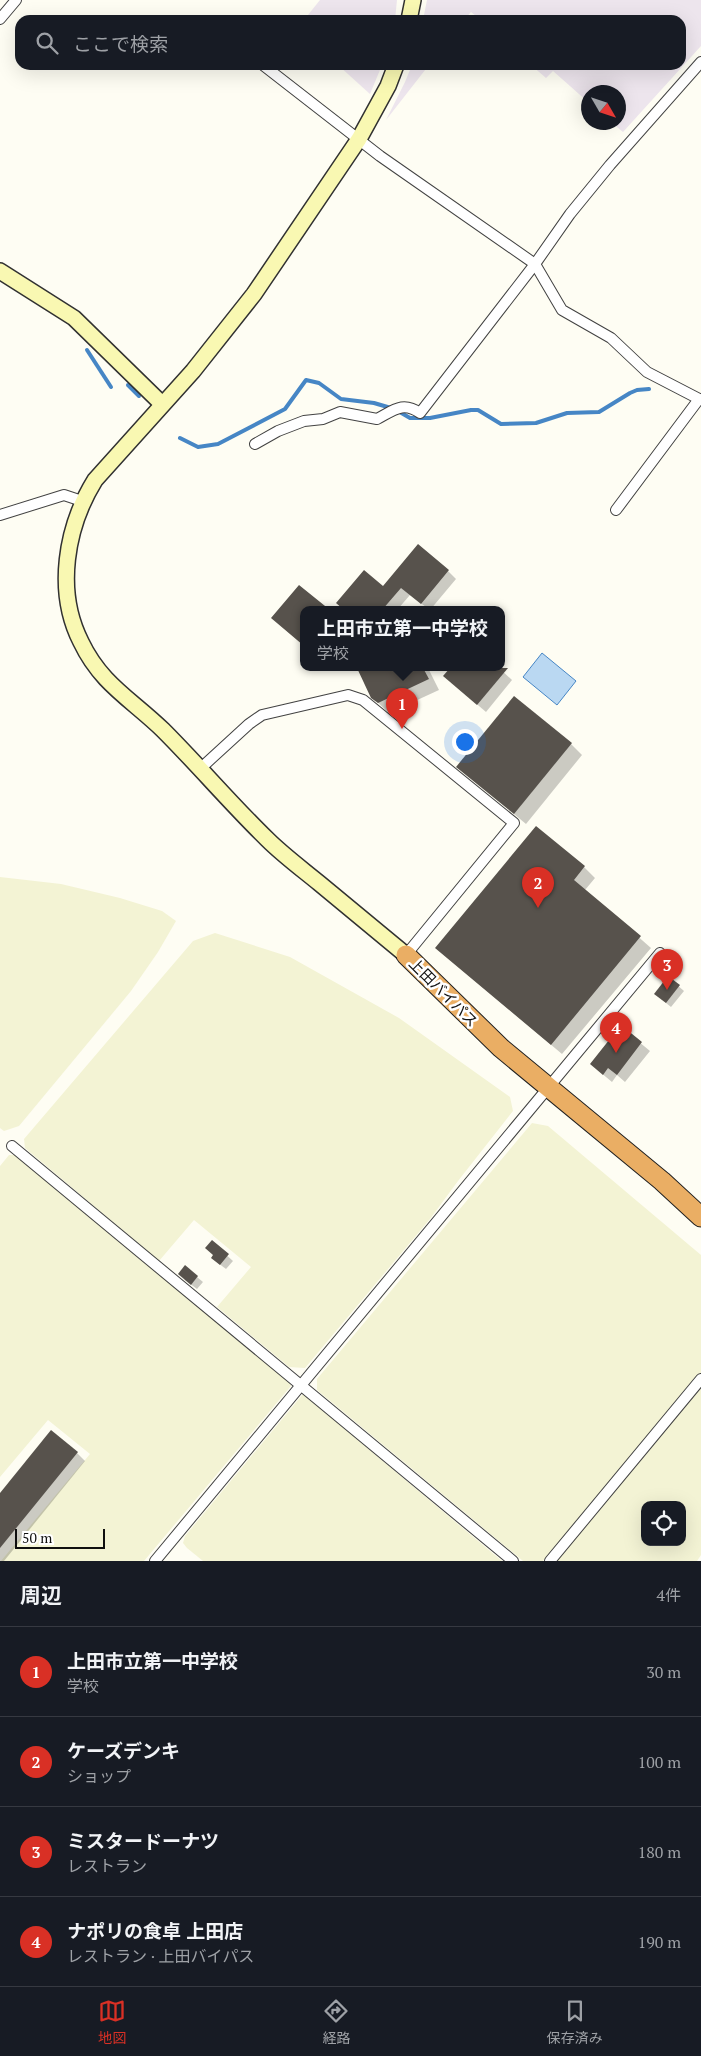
<!DOCTYPE html>
<html lang="ja">
<meta charset="utf-8">
<style>
:root{--surface:#171b24;--page:#20242c;--text:#f1f3f6;--muted:#9ea1a6;--line:#363941;--accent:#d93025}
body{margin:0;font-family:"PT Serif","Noto Sans JP",serif;background:var(--page);color:var(--text)}
.controls{position:absolute;right:15px;bottom:15px;display:grid;overflow:hidden;border-radius:10px;box-shadow:0 5px 20px #0002}
.controls button{width:45px;height:45px;display:grid;place-items:center;padding:0;border:0;border-bottom:1px solid var(--line);background:var(--surface);color:var(--text);font:25px sans-serif}
.compass{position:absolute;left:581px;top:85px;width:45px;height:45px;border-radius:50%;background:var(--surface);box-shadow:0 5px 20px #0002;rotate:129deg}
.scale{position:absolute;left:15px;bottom:12px;width:90px;box-sizing:border-box;padding-left:5px;border:2px solid #0f0f0f;border-top:0;font-size:14px;line-height:18px;white-space:nowrap;color:#0f0f0f;-webkit-text-stroke:4px #fff;paint-order:stroke}
.you{position:absolute;left:464px;top:741px;width:18px;height:18px;margin:-12px;border:4px solid #fff;border-radius:50%;background:#1a73e8;box-shadow:0 0 0 8px #1a73e833}
.badge{display:grid;place-items:center;width:32px;height:32px;border-radius:50%;background:var(--accent);color:#fff;font-size:16px;font-weight:700}
.pin{position:absolute;translate:-50% -41px;filter:drop-shadow(0 1px 2px #0008)}
.pin::after{content:'';position:absolute;top:26px;width:18px;height:15px;background:inherit;clip-path:polygon(0 0,100% 0,50% 100%)}
.popup{position:absolute;left:300px;top:606px;width:205px;height:65px;box-sizing:border-box;display:grid;place-content:center;border-radius:10px;background:var(--surface);filter:drop-shadow(0 1px 4px #0005);font-size:16px;white-space:nowrap;color:var(--muted)}
.popup b{font-size:19px;color:var(--text)}
.popup::after{content:'';position:absolute;left:50%;top:100%;margin-left:-10px;border:10px solid transparent;border-top-color:var(--surface)}
.list{margin:0;padding:0;list-style:none}
h2{display:flex;justify-content:space-between;align-items:center;height:65px;margin:0;padding:0 20px;font-size:21px}
h2 small{font-size:16px;font-weight:400;color:var(--muted)}
.list li{display:grid;grid-template-columns:32px 1fr auto;gap:15px;align-items:center;box-sizing:border-box;height:90px;padding:0 20px;border-top:1px solid var(--line)}
.list b{display:block;font-size:19px;white-space:nowrap}
.list p{margin:0;font-size:16px;white-space:nowrap;color:var(--muted)}
.list em{font-size:16px;font-style:normal;color:var(--muted)}
.icon{flex:none;width:28px;height:28px;fill:none;stroke:currentColor;stroke-width:2;stroke-linecap:round;stroke-linejoin:round}
.map{position:relative;flex:none;width:701px;height:1561px;overflow:hidden}
.search{position:absolute;background:var(--surface);box-shadow:0 5px 20px #0002;left:15px;right:15px;top:15px;height:55px;display:flex;align-items:center;gap:12px;box-sizing:border-box;padding:0 18px;border-radius:15px;color:var(--muted);font-size:19px}
.sheet{height:425px;background:var(--surface)}
nav{display:flex;justify-content:space-around;align-items:center;box-sizing:border-box;height:70px;border-top:1px solid var(--line);background:var(--surface);font-size:14px;color:var(--muted)}
nav a{display:grid;justify-items:center;gap:2px}
nav .on{color:var(--accent)}
.map>svg:first-child{display:block}
.industrial{fill:#ede5ed}
.farmland{fill:#f3f3d4;fill-rule:evenodd}
.water{fill:#bad8f2;stroke:#4686c5}
.shadow{fill:#0003}
.lines{fill:none;stroke-linecap:round;stroke-linejoin:round}
.stream{stroke:#4686c5;stroke-width:4}
.building{fill:#57524c}
.street-casing{stroke:#424242;stroke-width:12}
.secondary-casing{stroke:#313131;stroke-width:18}
.highway-casing{stroke:#202020;stroke-width:21}
.street{stroke:#fff;stroke-width:10}
.secondary{stroke:#f9f8b2;stroke-width:15}
.highway{stroke:#eaae64;stroke-width:19}
.labels{text-anchor:middle;dominant-baseline:central;stroke-width:5;stroke-linejoin:round;paint-order:stroke}
.street-label{font-size:15px;fill:#0f0f0f;stroke:#fff}
</style>
<div class="map">
<svg width="701" height="1561" viewBox="0 0 701 1561">
<rect width="100%" height="100%" fill="#fefdf3"/>
<g class="industrial">
<path d="M320 0H397L395 20H304Z"/>
<path d="M427 0H701V46L623 132 612 123 618 122V92H588V102L553 71 546 78 531 65H681V20H481L471 12 464 20H423Z"/>
<path d="M338 65H382L370 94Z"/>
<path d="M412 65H429L386 120 405 82Z"/>
</g>
<g class="farmland">
<path d="M0 877 61 884 120 898 162 911 176 921 158 952 131 991 19 1126 4 1131 0 1128Z"/>
<path d="M215 933 290 957 399 1018 510 1097 513 1111 458 1181 430 1219 305 1368 289 1367 217 1307 251 1267 194 1220 159 1261 25 1148 24 1139 193 941Z"/>
<path d="M532 1123 548 1126 701 1255V1373L543 1561H523L317 1390V1379Z"/>
<path d="M9 1155H16L290 1383 291 1386 144 1561H1L90 1454 48 1420 0 1477V1166Z"/>
<path d="M701 1387V1555L697 1561H556ZM645 1505H682V1542H645Z"/>
<path d="M303 1394 502 1561H203L187 1548 183 1543 185 1536Z"/>
</g>
<path class="water" d="M542 653 576 681 557 705 523 677Z"/>
<g class="shadow">
<path d="M448 571 456 579 430 610 410 595 397 610H345L337 603 384 588Z"/>
<path d="M299 586 328 610H303V645L281 626Z"/>
<path d="M358 668H428L439 690 389 713 372 697Z"/>
<path d="M452 668H499L512 680 486 712 444 676Z"/>
<path d="M571 744 582 755 526 824 458 767Z"/>
<path d="M584 867 595 878 585 890 651 948 562 1054 436 948Z"/>
<path d="M668 977 684 991 671 1007 661 999Z"/>
<path d="M621 1027 650 1051 625 1082 617 1075 612 1082 600 1072Z"/>
<path d="M212 1242 233 1261 226 1269 218 1263Z"/>
<path d="M185 1267 203 1282 197 1289 185 1280Z"/>
<path d="M77 1453 85 1461 4 1561H0V1495Z"/>
</g>
<g class="lines">
<g class="stream">
<path d="M87 350 111 387"/>
<path d="M128 385 139 396"/>
<path d="M398 411 410 418H430L471 410H478L501 424 536 423 567 413 599 412 630 393 637 390 649 389"/>
<path d="M180 438 198 447 218 444 285 409 306 380 319 383 341 399 374 403 391 408"/>
</g>
</g>
<g class="building">
<path d="M418 544 449 570 421 604 401 588 382 610H362L356 606 353 610H344L336 603 364 570 383 586Z"/>
<path d="M299 585 330 610H303V645L271 618Z"/>
<path d="M357 668H423L429 679 378 703 371 698Z"/>
<path d="M450 668H508L477 705 443 676Z"/>
<path d="M514 696 572 743 514 814 456 767Z"/>
<path d="M536 826 585 866 574 880 641 936 551 1045 435 948Z"/>
<path d="M668 976 680 985 666 1003 654 994Z"/>
<path d="M621 1025 642 1042 617 1075 608 1068 603 1075 590 1064Z"/>
<path d="M212 1240 229 1254 220 1265 211 1258 213 1255 205 1248Z"/>
<path d="M185 1265 198 1276 191 1285 178 1274Z"/>
<path d="M51 1430 78 1452 0 1548V1493Z"/>
</g>
<g class="lines">
<defs>
<g id="street">
<path d="M0 19 16 0"/>
<path d="M263 65 380 156 535 264 562 310 611 338 647 372 701 400"/>
<path d="M255 444 278 431 304 421 323 419 340 412 377 419C394 410 403 401 420 413L535 264 570 214 610 165 701 62"/>
<path d="M616 510 699 399"/>
<path d="M0 515 64 495 82 501"/>
<path d="M201 768 249 724 262 715 348 695 363 700 514 823 406 955"/>
<path d="M12 1146 513 1561"/>
<path d="M155 1561 660 953"/>
<path d="M550 1561 701 1379"/>
</g>
<g id="secondary">
<path d="M409 20 413 0"/>
<path d="M396 65 388 86 359 139 254 294 193 371 95 480C66 527 55 591 81 642 101 684 131 699 163 730 198 765 231 804 267 839 283 855 302 869 319 883 348 907 377 931 406 955"/>
<path d="M0 271 74 318 162 404"/>
</g>
<path id="highway" d="M406 955 501 1048 662 1181 701 1217"/>
</defs>
<use href="#street" class="street-casing"/>
<use href="#secondary" class="secondary-casing"/>
<use href="#highway" class="highway-casing"/>
<use href="#street" class="street"/>
<use href="#secondary" class="secondary"/>
<use href="#highway" class="highway"/>
</g>
<g class="labels">
<g class="street-label">
<text transform="translate(444 992) rotate(45)">上田バイパス</text>
</g>
</g>
</svg>
<div class="controls">
<button><svg class="icon" aria-label="locate" viewBox="0 0 24 24"><circle cx="12" cy="12" r="6"/><path d="M12 2v4M12 18v4M2 12h4M18 12h4"/></svg></button>
</div>
<svg class="compass" viewBox="-18 -18 36 36"><path d="M0-13l5 13h-10z" fill="#e53935"/><path d="M0 13l5-13h-10z" fill="#9ea1a6"/></svg>
<div class="scale">50 m</div>
<div class="you"></div>
<div class="pin badge" style="left:402px;top:729px">1</div>
<div class="popup"><b>上田市立第一中学校</b>学校</div>
<div class="pin badge" style="left:538px;top:908px">2</div>
<div class="pin badge" style="left:667px;top:990px">3</div>
<div class="pin badge" style="left:616px;top:1053px">4</div>
<div class="search"><svg class="icon" aria-label="search" viewBox="0 0 24 24"><circle cx="10" cy="10" r="6"/><path d="M15 15l6 6"/></svg>ここで検索</div>
</div>
<section class="sheet">
<h2>周辺<small>4件</small></h2>
<ul class="list">
<li><span class="badge">1</span><div><b>上田市立第一中学校</b><p>学校</p></div><em>30 m</em></li>
<li><span class="badge">2</span><div><b>ケーズデンキ</b><p>ショップ</p></div><em>100 m</em></li>
<li><span class="badge">3</span><div><b>ミスタードーナツ</b><p>レストラン</p></div><em>180 m</em></li>
<li><span class="badge">4</span><div><b>ナポリの食卓 上田店</b><p>レストラン · 上田バイパス</p></div><em>190 m</em></li>
</ul>
</section>
<nav>
<a class="on"><svg class="icon" aria-label="map" viewBox="0 0 24 24"><path d="M3 6l6-2 6 2 6-2v14l-6 2-6-2-6 2zM9 4v14M15 6v14"/></svg>地図</a>
<a><svg class="icon" aria-label="directions" viewBox="0 0 24 24"><path d="M12 3l9 9-9 9-9-9zM9 14v-3h6M13 9l2 2-2 2"/></svg>経路</a>
<a><svg class="icon" aria-label="saved" viewBox="0 0 24 24"><path d="M7 4h10v16l-5-4-5 4z"/></svg>保存済み</a>
</nav>
